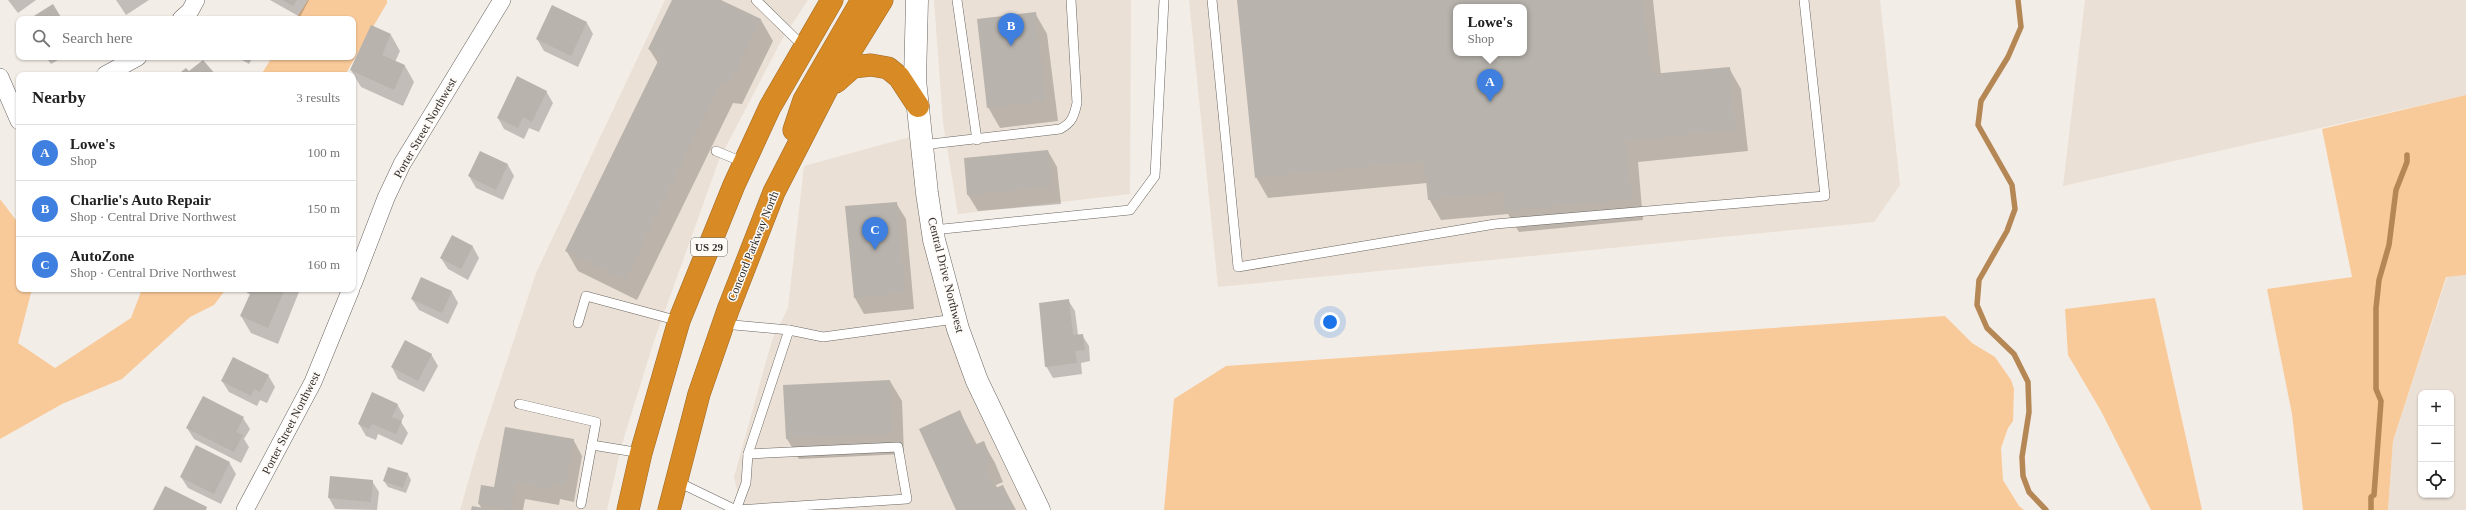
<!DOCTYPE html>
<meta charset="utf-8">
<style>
:root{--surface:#fff;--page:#f2f2f2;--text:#222;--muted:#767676;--line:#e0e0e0;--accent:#0f766e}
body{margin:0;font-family:"Times New Roman",serif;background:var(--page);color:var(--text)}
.controls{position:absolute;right:12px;bottom:12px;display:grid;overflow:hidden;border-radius:8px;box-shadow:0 1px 3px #0004}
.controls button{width:36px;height:36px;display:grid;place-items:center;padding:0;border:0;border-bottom:1px solid var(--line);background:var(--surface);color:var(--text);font:20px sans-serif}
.you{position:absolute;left:1330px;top:322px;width:14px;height:14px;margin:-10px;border:3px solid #fff;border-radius:50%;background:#1a73e8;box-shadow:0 0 0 6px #1a73e833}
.badge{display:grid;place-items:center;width:26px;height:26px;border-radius:50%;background:var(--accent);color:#fff;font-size:13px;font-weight:700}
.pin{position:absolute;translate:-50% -33px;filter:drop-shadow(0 1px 2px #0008)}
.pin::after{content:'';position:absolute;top:21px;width:14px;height:12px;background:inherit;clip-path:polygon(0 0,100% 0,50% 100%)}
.popup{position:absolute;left:1453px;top:4px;width:74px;height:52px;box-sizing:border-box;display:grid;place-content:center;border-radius:8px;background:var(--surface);filter:drop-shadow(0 1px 3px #0005);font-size:13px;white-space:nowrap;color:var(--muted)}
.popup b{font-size:15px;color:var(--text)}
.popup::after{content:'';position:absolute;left:50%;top:100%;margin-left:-8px;border:8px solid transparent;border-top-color:var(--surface)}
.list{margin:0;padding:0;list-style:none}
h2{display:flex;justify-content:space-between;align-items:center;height:52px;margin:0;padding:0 16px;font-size:17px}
h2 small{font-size:13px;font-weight:400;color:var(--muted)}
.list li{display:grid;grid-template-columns:26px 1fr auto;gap:12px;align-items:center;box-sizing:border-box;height:56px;padding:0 16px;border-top:1px solid var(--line)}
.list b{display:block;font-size:15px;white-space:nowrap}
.list p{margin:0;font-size:13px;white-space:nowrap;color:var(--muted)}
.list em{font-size:13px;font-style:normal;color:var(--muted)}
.icon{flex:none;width:22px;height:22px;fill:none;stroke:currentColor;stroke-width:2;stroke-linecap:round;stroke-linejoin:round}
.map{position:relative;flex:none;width:2466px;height:510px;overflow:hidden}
.search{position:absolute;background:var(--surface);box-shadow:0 1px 3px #0004;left:16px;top:16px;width:340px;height:44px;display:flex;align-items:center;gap:10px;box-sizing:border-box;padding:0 14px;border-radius:8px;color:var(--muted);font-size:15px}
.panel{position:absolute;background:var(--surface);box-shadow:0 1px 3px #0004;left:16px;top:72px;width:340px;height:220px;border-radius:8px}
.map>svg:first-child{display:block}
.built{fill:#ebe0d5;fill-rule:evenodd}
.green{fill:#f9ca99}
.shadow{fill:#0003;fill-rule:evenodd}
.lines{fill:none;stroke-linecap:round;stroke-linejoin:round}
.stream{stroke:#b58755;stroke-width:5.5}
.building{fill:#b8b3ad;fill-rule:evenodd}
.lane-casing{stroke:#6a6560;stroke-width:10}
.street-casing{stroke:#6a6560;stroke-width:18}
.secondary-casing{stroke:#6a6560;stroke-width:23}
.highway-casing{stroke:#9e6a27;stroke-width:23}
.lane{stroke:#fff;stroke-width:9}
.street{stroke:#fff;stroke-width:17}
.secondary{stroke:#fff;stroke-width:22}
.highway{stroke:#d88a24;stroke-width:22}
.labels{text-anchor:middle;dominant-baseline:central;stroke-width:3;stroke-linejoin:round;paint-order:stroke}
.shield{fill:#fefbf7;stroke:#6e6c6a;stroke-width:1}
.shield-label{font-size:11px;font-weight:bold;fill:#312f2d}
.street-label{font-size:12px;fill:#312f2d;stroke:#fefbf7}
</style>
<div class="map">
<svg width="2466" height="510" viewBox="0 0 2466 510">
<rect width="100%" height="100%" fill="#f3ede7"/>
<g class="built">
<path d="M665 0H808L781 41 719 160 653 344 622 444 607 510H460L477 451 536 273Z"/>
<path d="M934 0H1131L1130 194 958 214 943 123Z"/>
<path d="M1189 0H1880L1900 185 1874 222 1218 287ZM1456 7H1524V53H1456Z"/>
<path d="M2085 0H2466V95L2063 186Z"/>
<path d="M910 137 948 333 1027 510H742L734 477 772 340 788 308 804 166Z"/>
<path d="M2466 275V510H2388L2393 441 2447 277ZM2421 393H2451V495H2421Z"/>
</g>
<g class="green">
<path d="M308 0H387V3L345 75H261L272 57H353V19H296Z"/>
<path d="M2466 95V275L2446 277 2393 441 2388 510H2303L2292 414 2267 289 2352 277 2322 129Z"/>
<path d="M0 199 19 224V289H32L18 343 55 368 131 318 142 289H226L214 305 190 317 122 379 62 404 0 439Z"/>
<path d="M2155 298 2202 510H2151L2101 411 2068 355 2065 309Z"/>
<path d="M1945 316 1972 343 1995 357 2011 380 2014 389 2013 421 2008 428 2001 448 2003 480 2019 506 2024 510H1164L1174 399 1226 366Z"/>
</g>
<g class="shadow">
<path d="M8 0H36L18 13Z"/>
<path d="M116 0H149L126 15Z"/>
<path d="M270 0H309L300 17Z"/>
<path d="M673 0H719L761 20 773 41 742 104 733 103 637 300 578 271 566 250 658 63 649 49Z"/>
<path d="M1238 0H1653L1661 75 1729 68 1741 89 1748 151 1638 162 1643 220 1519 232 1508 214 1441 220 1429 199 1427 183 1268 198 1256 177ZM1456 7H1524V53H1456Z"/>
<path d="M1035 13 1047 34 1058 121 1000 128 988 107Z"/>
<path d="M587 23 593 34 578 67 544 51 537 39Z"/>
<path d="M391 35 400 51 395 62 405 66 414 82 403 106 361 87 351 70Z"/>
<path d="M46 57H63L51 64Z"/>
<path d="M237 57H253L249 64Z"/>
<path d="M546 91 553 103 539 132 529 128 524 139 504 129 498 118Z"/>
<path d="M1048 151 1057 167 1061 204 978 211 968 195 965 159Z"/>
<path d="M508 165 514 176 503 200 476 188 469 176Z"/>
<path d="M896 203 906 219 914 309 864 314 855 298Z"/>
<path d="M452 236 473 247 479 258 468 280 448 269 441 258Z"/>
<path d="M250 289H297L299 292 278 344 251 333 241 316 250 295Z"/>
<path d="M452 292 458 303 448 324 419 310 412 299Z"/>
<path d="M1068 300 1075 311 1078 335H1082L1089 346 1090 361 1081 363 1082 374 1053 378 1046 366Z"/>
<path d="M431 354 438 366 424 392 398 379 392 367Z"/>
<path d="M268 375 275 387 267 403 260 400 257 406 229 392 222 381Z"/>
<path d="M890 381 902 401 904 454 799 459 787 439Z"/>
<path d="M397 404 404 416 401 422 408 433 402 445 378 434 376 440 366 436 359 424Z"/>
<path d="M960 412 977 445 983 442 995 463 1003 482 996 485 997 488 1003 486 1016 510H957L921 430Z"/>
<path d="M243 418 250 429 244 439 249 447 241 463 194 439 187 428Z"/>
<path d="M573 439 582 456 574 502 560 499 559 505 525 499 523 510H472L482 509 479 504 482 486 495 488Z"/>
<path d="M229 462 236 474 221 504 188 488 181 477Z"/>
<path d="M389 468 408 474 411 480 406 493 388 487 384 481Z"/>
<path d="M372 481 379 492 377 510 335 509 329 498Z"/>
</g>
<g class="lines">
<g class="stream">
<path d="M2018 0 2021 27 2008 57 1981 101 1978 125 2012 185 2015 209 2007 231 1979 280 1977 305 1987 328 2014 354 2028 382 2029 412 2022 457 2023 476 2029 492 2046 510"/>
<path d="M2371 510V497L2374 495 2381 401 2376 389V308L2379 280 2389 245 2396 190 2407 162V155"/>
</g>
</g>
<g class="building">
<path d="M282 0H297L293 6Z"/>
<path d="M672 0H721L761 19 730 84 721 83 625 280 565 251 661 55 648 49Z"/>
<path d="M1237 0H1644L1651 74 1730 67 1736 130 1626 141 1632 199 1506 211 1504 192 1428 200 1424 161 1255 178ZM1456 7H1524V53H1456Z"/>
<path d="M53 4 62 19H29Z"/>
<path d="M552 5 587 22 571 56 536 39Z"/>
<path d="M1036 12 1046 101 987 108 977 19Z"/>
<path d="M371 25 391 34 382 55 405 65 394 90 350 70Z"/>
<path d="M203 60 216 75H177L186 68 189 71Z"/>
<path d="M517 76 547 91 532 122 523 117 518 128 497 118Z"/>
<path d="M1048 150 1052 187 967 195 964 158Z"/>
<path d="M480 151 508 164 496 190 468 176Z"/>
<path d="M897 202 905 293 854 298 845 206Z"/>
<path d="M452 235 473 246 461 269 440 258Z"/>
<path d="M421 277 452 291 442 313 411 299Z"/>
<path d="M249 289H285L268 328 240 316 250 294 247 293Z"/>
<path d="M1069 299 1073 335 1083 334 1085 350 1075 351 1077 363 1045 367 1039 303Z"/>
<path d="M405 340 432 354 418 381 391 367Z"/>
<path d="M233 357 269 375 260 392 254 389 251 396 221 381Z"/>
<path d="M890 380 893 434 786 439 783 385Z"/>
<path d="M372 392 398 404 392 417 402 421 396 434 372 424 369 429 358 424Z"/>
<path d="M203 396 244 417 236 432 243 435 234 452 186 428Z"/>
<path d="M960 410 974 445 984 441 992 461 985 464 995 488 1003 485 1014 509 956 510 919 429Z"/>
<path d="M505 427 574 439 565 486 551 483 550 489 516 483 511 510 478 504 481 485 494 487Z"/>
<path d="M196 445 230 462 214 494 180 477Z"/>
<path d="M388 467 408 473 403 488 383 481Z"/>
<path d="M330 476 373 480 371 502 328 498Z"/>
<path d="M165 486 207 507 206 510H153Z"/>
<path d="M472 506 489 509V510H471Z"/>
</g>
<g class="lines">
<defs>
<g id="lane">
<path d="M756 0 804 47"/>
<path d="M957 0 977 140"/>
<path d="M1212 0 1238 267 1495 224 1825 196 1804 0"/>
<path d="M922 145 1060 129C1072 123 1074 116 1077 103L1071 0"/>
<path d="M716 151 745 163"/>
<path d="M933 230 1130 210 1155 176 1164 0"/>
<path d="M578 323 586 296 679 321"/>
<path d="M723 324 789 330"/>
<path d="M519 404 596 422 581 504"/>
<path d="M592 445 641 453"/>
<path d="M676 481 736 510 907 499 898 447 748 454 789 330 823 337 955 319"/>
<path d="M736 510 746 483 748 454"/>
</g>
<g id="street">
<path d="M181 19 190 11 196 0"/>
<path d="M105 75 138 57"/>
<path d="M0 77 19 121"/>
<path d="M353 284 386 198 402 164 502 0"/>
<path d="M245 510 313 382 351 289"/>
</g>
<path id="secondary" d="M917 0 915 80 927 193 934 240 958 329 977 381 1039 510"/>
<g id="highway">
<path d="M836 82 853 67 871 65 888 68 899 77 918 106"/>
<path d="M794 130 804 100 862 0"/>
<path d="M628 510 641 453 679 321 734 185 770 107 832 0"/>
<path d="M669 510 699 394 728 310 774 192 827 89 882 0"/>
</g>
</defs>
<use href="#lane" class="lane-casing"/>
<use href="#street" class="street-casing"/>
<use href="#secondary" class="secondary-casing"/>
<use href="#highway" class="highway-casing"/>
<use href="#lane" class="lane"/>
<use href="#street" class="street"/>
<use href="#secondary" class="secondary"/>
<use href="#highway" class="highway"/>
</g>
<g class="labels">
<rect class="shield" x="691" y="238" width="36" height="18" rx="3"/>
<g class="shield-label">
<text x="709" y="247">US 29</text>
</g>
<g class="street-label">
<text transform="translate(425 128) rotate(-60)">Porter Street Northwest</text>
<text transform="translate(753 246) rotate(-68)">Concord Parkway North</text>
<text transform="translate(946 275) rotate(76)">Central Drive Northwest</text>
<text transform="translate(291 423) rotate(-63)">Porter Street Northwest</text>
</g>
</g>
</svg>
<div class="controls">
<button>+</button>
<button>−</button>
<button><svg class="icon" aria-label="locate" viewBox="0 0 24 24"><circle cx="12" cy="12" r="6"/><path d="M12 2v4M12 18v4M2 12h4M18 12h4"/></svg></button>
</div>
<div class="you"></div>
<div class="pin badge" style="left:1490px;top:102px;background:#3f7fe0">A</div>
<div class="popup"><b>Lowe's</b>Shop</div>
<div class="pin badge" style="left:1011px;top:46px;background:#3f7fe0">B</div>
<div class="pin badge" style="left:875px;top:250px;background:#3f7fe0">C</div>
<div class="search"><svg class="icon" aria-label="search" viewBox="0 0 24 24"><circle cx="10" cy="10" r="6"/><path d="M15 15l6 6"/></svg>Search here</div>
<section class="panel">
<h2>Nearby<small>3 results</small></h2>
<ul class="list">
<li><span class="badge" style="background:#3f7fe0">A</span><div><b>Lowe's</b><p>Shop</p></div><em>100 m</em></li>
<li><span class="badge" style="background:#3f7fe0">B</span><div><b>Charlie's Auto Repair</b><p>Shop · Central Drive Northwest</p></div><em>150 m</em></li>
<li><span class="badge" style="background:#3f7fe0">C</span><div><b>AutoZone</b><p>Shop · Central Drive Northwest</p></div><em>160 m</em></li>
</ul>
</section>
</div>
